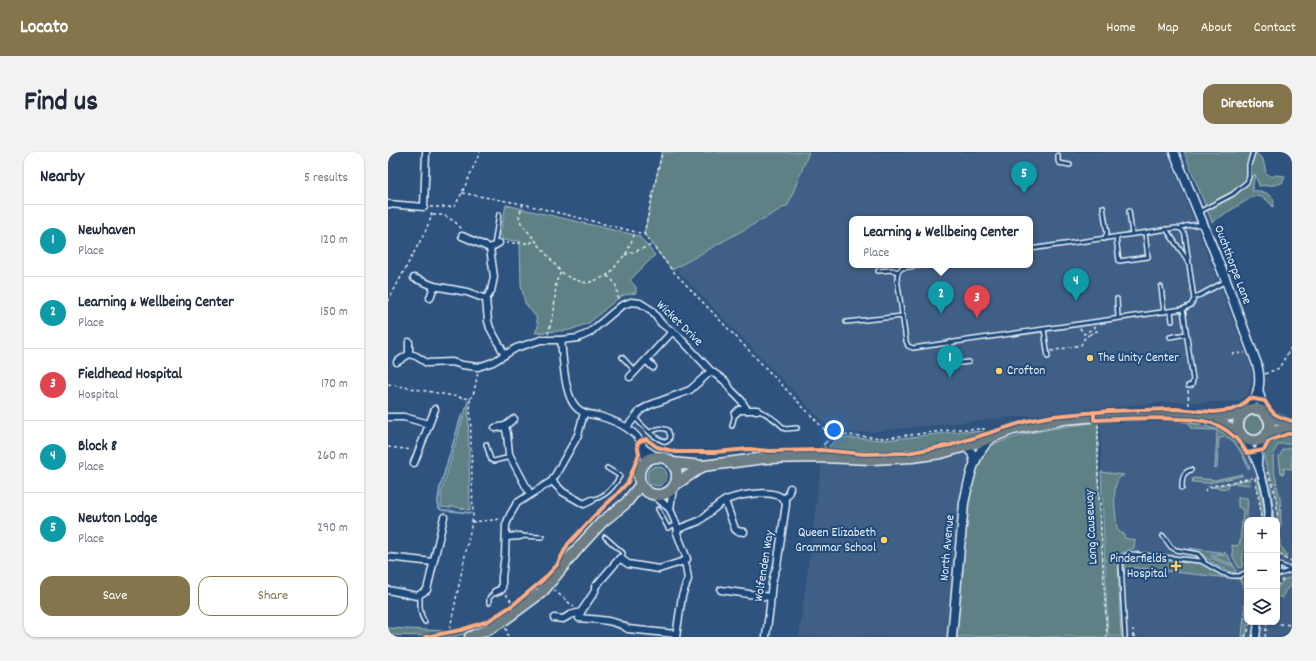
<!DOCTYPE html>
<meta charset="utf-8">
<style>
:root{--surface:#fff;--page:#f2f2f3;--text:#1f2937;--muted:#747a83;--line:#e0e1e3;--accent:#84754c}
body{margin:0;font-family:Dekko,sans-serif;background:var(--page);color:var(--text)}
.controls{position:absolute;right:12px;bottom:12px;display:grid;overflow:hidden;border-radius:8px;box-shadow:0 1px 3px #0004}
.controls button{width:36px;height:36px;display:grid;place-items:center;padding:0;border:0;border-bottom:1px solid var(--line);background:var(--surface);color:var(--text);font:20px sans-serif}
.you{position:absolute;left:446px;top:278px;width:14px;height:14px;margin:-10px;border:3px solid #fff;border-radius:50%;background:#1a73e8;box-shadow:0 0 0 6px #1a73e833}
.badge{display:grid;place-items:center;width:26px;height:26px;border-radius:50%;background:var(--accent);color:#fff;font-size:13px;font-weight:700}
.pin{position:absolute;translate:-50% -33px;filter:drop-shadow(0 1px 2px #0008)}
.pin::after{content:'';position:absolute;top:21px;width:14px;height:12px;background:inherit;clip-path:polygon(0 0,100% 0,50% 100%)}
.popup{position:absolute;left:461px;top:64px;width:184px;height:52px;box-sizing:border-box;display:grid;place-content:center;border-radius:8px;background:var(--surface);filter:drop-shadow(0 1px 3px #0005);font-size:13px;white-space:nowrap;color:var(--muted)}
.popup b{font-size:15px;color:var(--text)}
.popup::after{content:'';position:absolute;left:50%;top:100%;margin-left:-8px;border:8px solid transparent;border-top-color:var(--surface)}
.list{margin:0;padding:0;list-style:none}
h2{display:flex;justify-content:space-between;align-items:center;height:52px;margin:0;padding:0 16px;font-size:17px}
h2 small{font-size:13px;font-weight:400;color:var(--muted)}
.list li{display:grid;grid-template-columns:26px 1fr auto;gap:12px;align-items:center;box-sizing:border-box;height:72px;padding:0 16px;border-top:1px solid var(--line)}
.list b{display:block;font-size:15px;white-space:nowrap}
.list p{margin:0;font-size:13px;white-space:nowrap;color:var(--muted)}
.list em{font-size:13px;font-style:normal;color:var(--muted)}
.actions{display:flex;gap:8px;padding:12px 16px}
.actions a{flex:1;padding:9px 0;border:1px solid var(--accent);border-radius:12px;text-align:center;font-size:14px;color:var(--accent)}
.actions .main{background:var(--accent);color:#fff}
.icon{flex:none;width:22px;height:22px;fill:none;stroke:currentColor;stroke-width:2;stroke-linecap:round;stroke-linejoin:round}
.map{position:relative;flex:none;width:904px;height:485px;overflow:hidden;border-radius:12px}
header{display:flex;align-items:center;gap:24px;box-sizing:border-box;height:56px;padding:0 20px;background:var(--accent);color:#fff}
header strong{font-size:19px}
nav{display:flex;gap:22px;margin-inline-start:auto;font-size:14px}
.intro{display:flex;align-items:center;justify-content:space-between;box-sizing:border-box;height:96px;padding:0 24px}
h1{margin:0;font-size:28px}
.button{padding:10px 18px;border-radius:12px;background:var(--accent);color:#fff;font-size:14px;font-weight:700}
main{display:flex;gap:24px;padding:0 24px}
aside{flex:1;background:var(--surface);border-radius:12px;box-shadow:0 1px 3px #0004}
.map>svg:first-child{display:block}
.built{fill:#415e86;fill-rule:evenodd}
.green{fill:#5e8185;stroke:#a3b9be}
.lines{fill:none;stroke-linecap:round;stroke-linejoin:round}
.stream{stroke:#84a9c0;stroke-width:2}
.service-casing{stroke:#e8f1f8;stroke-width:6}
.minor-casing{stroke:#e8f1f8;stroke-width:9}
.tertiary-casing{stroke:#e8f1f8;stroke-width:11}
.primary-casing{stroke:#e8f1f8;stroke-width:13}
.path{stroke:#e8f1f8;stroke-width:1.5;stroke-dasharray:3 3;stroke-linecap:butt}
.service{stroke:#1f4a7a;stroke-width:3}
.minor{stroke:#1f4a7a;stroke-width:6}
.tertiary{stroke:#1f4a7a;stroke-width:8}
.primary{stroke:#6c7e84;stroke-width:10}
.cycleway-casing{stroke:#1f4a7a;stroke-width:6}
.cycleway{stroke:#ffac80;stroke-width:4}
.poi-dot{fill:#ffd166;stroke:#1f4a7a;stroke-width:1.5}
.labels{text-anchor:middle;dominant-baseline:central;stroke-width:4;stroke-linejoin:round;paint-order:stroke}
.street-label{font-size:13px;fill:#e8f1f8;stroke:#1f4a7a}
.poi-label{font-size:13px;fill:#e8f1f8;stroke:#1f4a7a;text-anchor:start}
</style>
<header>
<strong>Locato</strong>
<nav><a>Home</a><a>Map</a><a>About</a><a>Contact</a></nav>
</header>
<div class="intro"><h1>Find us</h1><a class="button">Directions</a></div>
<main>
<aside>
<h2>Nearby<small>5 results</small></h2>
<ul class="list">
<li><span class="badge" style="background:#0f9aa8">1</span><div><b>Newhaven</b><p>Place</p></div><em>120 m</em></li>
<li><span class="badge" style="background:#0f9aa8">2</span><div><b>Learning &amp; Wellbeing Center</b><p>Place</p></div><em>150 m</em></li>
<li><span class="badge" style="background:#e0444e">3</span><div><b>Fieldhead Hospital</b><p>Hospital</p></div><em>170 m</em></li>
<li><span class="badge" style="background:#0f9aa8">4</span><div><b>Block 8</b><p>Place</p></div><em>260 m</em></li>
<li><span class="badge" style="background:#0f9aa8">5</span><div><b>Newton Lodge</b><p>Place</p></div><em>290 m</em></li>
</ul>
<div class="actions"><a class="main">Save</a><a>Share</a></div>
</aside>
<div class="map">
<svg width="904" height="485" viewBox="0 0 904 485">
<rect width="100%" height="100%" fill="#2e537f"/>
<filter id="ink" filterUnits="userSpaceOnUse"><feTurbulence type="fractalNoise" baseFrequency=".025" numOctaves="2"/><feDisplacementMap in="SourceGraphic" scale="8" xChannelSelector="R" yChannelSelector="G"/><feConvolveMatrix kernelMatrix="1 2 1 2 8 2 1 2 1" color-interpolation-filters="sRGB"/></filter>
<g filter="url(#ink)">
<g class="built">
<path d="M421 0H779L863 215V231L860 242 852 249 844 250H776L469 281 450 279 437 272 287 116 400 53ZM464 67H642V113H464Z"/>
<path d="M809 269 830 274 840 280 858 297 866 296 877 292 881 288 894 281H904V485H720L712 271ZM859 368H889V470H859Z"/>
<path d="M573 300 579 304 583 312 572 351 560 485H411L434 307 483 313 549 307Z"/>
</g>
<g class="green">
<path d="M274 0H421L400 53 284 118 256 82Z"/>
<path d="M796 0H867L875 7 878 21 883 25 888 23 897 24 894 31 886 33 871 34 867 22 864 39C873 38 879 40 886 47L885 55C878 47 875 43 864 45L824 70Z"/>
<path d="M118 53 251 84 267 103 242 128 248 135V141L236 143 229 147 201 171 182 178 147 181 150 175 148 165 137 151 133 133 132 89 115 88 112 82Z"/>
<path d="M80 249 82 358 63 354V356L53 355V342Z"/>
<circle cx="866" cy="273" r="10"/>
<path d="M710 270V323L719 485H568L581 342 587 318 598 296C631 280 674 275 710 270Z"/>
<path d="M801 271C835 276 849 284 862 316H860C857 307 849 291 841 286 838 285 834 286 831 286L829 315 827 316 829 280 828 278 803 277V275L801 274Z"/>
<path d="M574 279 602 280C569 289 537 297 503 299 482 300 460 298 439 297L449 285 498 288Z"/>
<path d="M904 284V292H891C881 304 886 318 889 332L885 331C883 325 880 319 878 313 870 293 888 287 904 284Z"/>
<path d="M902 296H904V317L896 316V322L893 321 891 305 895 298Z"/>
<circle cx="269" cy="324" r="10"/>
<path d="M713 320 736 323C733 325 730 326 729 329 724 342 728 364 729 377L733 381 736 382V386L747 388 746 396 734 401 730 407 733 485H720Z"/>
<path d="M854 322V324L820 331 804 330 805 326 827 328Z"/>
<path d="M877 323H878L883 335 886 368H883L880 335Z"/>
<path d="M869 325 874 343 876 368H873L872 345 867 326Z"/>
<path d="M861 327 862 333 841 331 840 337 822 335Z"/>
<path d="M887 334H889L892 346 893 373 890 372Z"/>
<path d="M850 345 859 346 860 349 859 359 858 393H856C856 397 855 400 855 403 854 408 856 410 854 415L851 416 845 405 844 393 849 394 852 390 855 360 854 357 850 355Z"/>
<path d="M889 375H892V393L899 403 897 406C887 398 889 387 889 375Z"/>
<path d="M801 396 838 401 824 403 823 406 847 415 848 421 840 419 823 410 813 400 802 398Z"/>
<path d="M840 403 843 410 846 413 825 405 826 404Z"/>
<path d="M742 404 789 408 791 410 798 411 801 410 819 412 833 421 850 425V427L740 415 739 421H736C736 414 735 407 742 404Z"/>
<path d="M904 425V434C898 436 896 440 895 446L889 444C889 433 894 427 904 425Z"/>
<path d="M851 427H854L859 434V462L856 461C857 449 858 438 851 427Z"/>
<path d="M856 465H859V481L856 485H854Z"/>
<path d="M0 476 59 479 37 484 0 483Z"/>
<path d="M81 477 80 481 65 485H50Z"/>
</g>
<g class="lines">
<path class="stream" d="M74 262 52 336 50 349 51 356 54 358 83 361"/>
<defs>
<g id="service">
<path d="M670 3V9L671 11 682 13"/>
<path d="M715 55 719 81 716 87"/>
<path d="M741 59 744 82"/>
<path d="M811 60 845 42 859 30 861 25V13L865 0"/>
<path d="M793 76C798 72 807 74 814 72"/>
<path d="M778 77 800 109"/>
<path d="M728 85 731 109 760 105 757 81"/>
<path d="M106 94 111 62"/>
<path d="M536 113 514 116 510 120 509 126 518 189 520 194 525 196 795 157 803 153 806 147 797 84C796 79 794 76 788 76L642 97"/>
<path d="M490 119 504 118 510 120"/>
<path d="M773 135 776 160"/>
<path d="M806 145 812 143 838 129"/>
<path d="M729 147 730 166"/>
<path d="M795 157 805 228 804 233 800 234"/>
<path d="M783 159 784 169"/>
<path d="M458 170 515 164"/>
<path d="M656 177 660 205"/>
<path d="M782 185 798 182"/>
<path d="M562 190 566 212"/>
<path d="M234 205 248 220"/>
<path d="M556 213 581 210"/>
<path d="M369 258C380 262 389 269 397 277L409 276"/>
<path d="M247 266C256 275 265 286 278 290L281 288 282 284 280 278C273 275 268 277 262 280"/>
<path d="M344 274 347 262"/>
<path d="M98 292 103 308 106 309 122 305"/>
<path d="M794 336C794 328 794 320 803 318"/>
<path d="M204 348C218 344 225 336 232 324L219 316"/>
<path d="M270 357 280 376 288 372"/>
<path d="M132 384 154 385"/>
<path d="M775 384 783 395 788 398 810 402 816 409"/>
<path d="M217 385 235 401 234 406"/>
<path d="M889 412 904 418"/>
<path d="M889 423 904 418"/>
<path d="M32 443C32 452 31 462 37 470"/>
<path d="M101 451V446L107 440"/>
<path d="M737 485 733 412 737 404 743 402 813 409 834 421 844 424H851L859 420"/>
</g>
<g id="minor">
<path d="M0 52 36 55 38 0"/>
<path d="M74 84 102 96 111 91"/>
<path d="M102 96 106 125 103 139 98 147 100 169 102 176 117 203"/>
<path d="M26 126 46 134 79 140 98 147"/>
<path d="M42 146 46 134"/>
<path d="M173 188C175 205 176 237 185 251 191 261 200 262 211 264 228 269 248 277 255 294 257 299 256 305 257 310"/>
<path d="M21 202V190"/>
<path d="M259 209 265 215"/>
<path d="M9 210 21 202 28 204 39 211 64 210 74 213 90 215 105 210 128 196 153 188H173L190 186 201 181 233 154 243 150 252 151 263 158 273 171 290 184 323 219 337 229 343 238 353 248 359 258H351L347 262"/>
<path d="M242 225 284 180"/>
<path d="M359 258H369"/>
<path d="M0 265H16L41 272"/>
<path d="M117 274 119 282 121 302 142 342"/>
<path d="M239 275 253 258 262 253 302 238 323 219"/>
<path d="M107 276 117 274 126 267"/>
<path d="M857 286C869 309 883 342 880 368"/>
<path d="M256 296 268 304"/>
<path d="M26 311 47 257"/>
<path d="M870 311 871 297 874 287"/>
<path d="M164 329 175 340 196 352 204 348"/>
<path d="M266 343 282 357 290 377 289 381 299 407 296 409 298 414 300 427 294 444 288 485"/>
<path d="M396 347 400 343 402 336"/>
<path d="M337 349 347 377 349 379 356 380"/>
<path d="M282 357 285 336"/>
<path d="M290 377C297 374 304 372 311 369 320 363 328 353 338 348 351 343 393 334 398 352L389 414C383 428 383 440 382 454 381 464 379 475 378 485"/>
<path d="M118 385 132 384"/>
<path d="M0 405 45 410"/>
<path d="M889 414V419"/>
<path d="M0 438 29 444 39 438 56 365"/>
<path d="M333 438 382 445"/>
<path d="M107 440 114 437V425L117 403 118 373 122 363 129 351 164 329 185 292 190 283 196 261"/>
<path d="M166 466 175 467 182 463 193 460"/>
<path d="M288 482 240 477C227 467 207 468 191 466L193 460 207 439V435L232 406 240 412 271 417 296 409"/>
<path d="M868 485 870 470"/>
</g>
<g id="tertiary">
<path d="M786 0 837 126 869 212C874 230 871 244 859 259"/>
<path d="M870 237 876 260"/>
<path d="M577 294 584 301 587 311"/>
<path d="M564 485 576 351C581 329 585 301 604 286"/>
</g>
<g id="primary">
<circle cx="866" cy="273" r="16"/>
<path d="M878 262 904 274"/>
<path d="M823 266 853 282"/>
<path d="M879 281 904 276"/>
<circle cx="270" cy="324" r="19"/>
<path d="M285 311 315 314 377 306 434 305 484 307 524 305 553 301 588 291 625 277 676 267 710 264 772 262 823 266 856 261"/>
<path d="M288 332 315 314"/>
<path d="M82 485 101 477 116 468 154 440 191 395 214 370 238 351 253 332"/>
</g>
</defs>
<use href="#service" class="service-casing"/>
<use href="#minor" class="minor-casing"/>
<use href="#tertiary" class="tertiary-casing"/>
<use href="#primary" class="primary-casing"/>
<g class="path">
<path d="M74 41 135 52 256 82 284 118 436 277 446 282 496 286 571 277H599"/>
<path d="M135 52 131 64 133 71 173 120 182 126 194 130 200 131 216 125 222 121 239 100 247 81"/>
<path d="M42 55H66L74 41 92 0"/>
<path d="M45 63H56L67 70 75 78"/>
<path d="M256 82 274 0"/>
<path d="M118 91H142L147 88"/>
<path d="M237 103 264 93"/>
<path d="M219 124C229 130 230 138 230 149"/>
<path d="M0 149 37 80 44 63 41 59"/>
<path d="M692 176 696 182 707 175 709 179 700 183"/>
<path d="M160 182 166 159 168 130 173 120"/>
<path d="M663 199 693 193 696 187 700 183 701 184"/>
<path d="M844 202 857 201"/>
<path d="M877 222 891 216 904 194"/>
<path d="M0 232 82 247 85 365 61 481"/>
<path d="M800 238 801 256"/>
<path d="M82 247 86 240 90 220"/>
<path d="M710 273V323L719 485"/>
<path d="M0 295 24 298"/>
<path d="M431 297 437 291"/>
<path d="M436 297 438 290 446 283"/>
<path d="M879 320 880 322C887 338 891 354 889 371"/>
<path d="M867 326 872 354 873 366"/>
<path d="M817 339 819 335 868 325"/>
<path d="M84 370 114 367"/>
<path d="M889 397C892 404 897 407 904 410"/>
<path d="M889 434 896 426"/>
<path d="M166 438 186 455"/>
<path d="M118 442 125 452"/>
<path d="M892 472 904 473"/>
<path d="M118 476 120 485"/>
<path d="M745 484 749 485"/>
<path d="M745 485V477"/>
<path d="M857 485 860 480 862 470"/>
<path d="M877 485 879 470"/>
<path d="M902 485 904 469"/>
</g>
<use href="#service" class="service"/>
<use href="#minor" class="minor"/>
<use href="#tertiary" class="tertiary"/>
<use href="#primary" class="primary"/>
<defs>
<g id="cycleway">
<path d="M706 260V268C735 267 763 265 792 267 805 267 819 268 831 274 843 280 852 289 859 301L876 298 881 289 899 282H904"/>
<path d="M37 485 73 478 100 469 125 453 155 428 169 413 180 392 205 365 228 343 240 330 251 302 249 292 252 289 258 287 269 295 288 300H327L361 297 381 299 433 298 476 302 519 301 563 293 639 269 665 264 721 259 787 257 825 260 843 258 853 254 861 246 877 249C885 264 889 264 904 269"/>
</g>
</defs>
<use href="#cycleway" class="cycleway-casing"/>
<use href="#cycleway" class="cycleway"/>
</g>
</g>
<g class="poi-dot">
<circle cx="702" cy="206" r="4"/>
<circle cx="611" cy="219" r="4"/>
<circle cx="496" cy="388" r="4"/>
<path d="M786 408h4v4h4v4h-4v4h-4v-4h-4v-4h4z"/>
</g>
<g class="labels">
<g class="street-label">
<text transform="translate(844 113) rotate(69)">Ouchthorpe Lane</text>
<text transform="translate(291 172) rotate(44)">Wicket Drive</text>
<text transform="translate(704 375) rotate(-93)">Long Causeway</text>
<text transform="translate(560 396) rotate(-85)">North Avenue</text>
<text transform="translate(377 414) rotate(-81)">Wolfenden Way</text>
</g>
<g class="poi-label">
<text x="710" y="206">The Unity Center</text>
<text x="619" y="219">Crofton</text>
<text x="488" y="381" text-anchor="end">Queen Elizabeth<tspan x="488" dy="15">Grammar School</tspan></text>
<text x="779" y="407" text-anchor="end">Pinderfields<tspan x="779" dy="15">Hospital</tspan></text>
</g>
</g>
</svg>
<div class="controls">
<button>+</button>
<button>−</button>
<button><svg class="icon" aria-label="layers" viewBox="0 0 24 24"><path d="M12 4l9 5-9 5-9-5zM3 14l9 5 9-5"/></svg></button>
</div>
<div class="you"></div>
<div class="pin badge" style="left:562px;top:226px;background:#0f9aa8">1</div>
<div class="pin badge" style="left:553px;top:162px;background:#0f9aa8">2</div>
<div class="popup"><b>Learning &amp; Wellbeing Center</b>Place</div>
<div class="pin badge" style="left:589px;top:166px;background:#e0444e">3</div>
<div class="pin badge" style="left:688px;top:149px;background:#0f9aa8">4</div>
<div class="pin badge" style="left:636px;top:42px;background:#0f9aa8">5</div>
</div>
</main>
